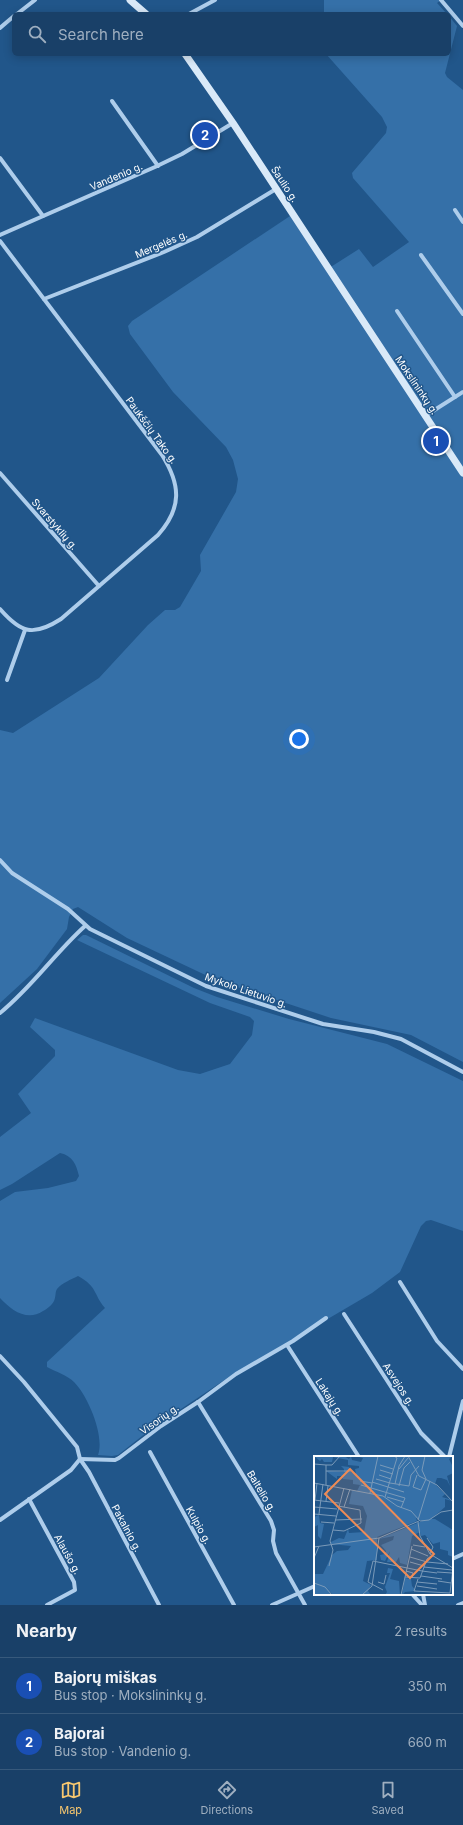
<!DOCTYPE html>
<meta charset="utf-8">
<style>
:root{--surface:#194068;--page:#22476e;--text:#f1f3f6;--muted:#9fafc0;--line:#37597c;--accent:#f7c76f}
body{margin:0;font-family:Inter,sans-serif;background:var(--page);color:var(--text)}
.you{position:absolute;left:299px;top:739px;width:14px;height:14px;margin:-10px;border:3px solid #fff;border-radius:50%;background:#1a73e8;box-shadow:0 0 0 6px #1a73e833}
.badge{display:grid;place-items:center;width:26px;height:26px;border-radius:50%;background:var(--accent);color:#fff;font-size:13px;font-weight:700}
.pin{position:absolute;translate:-50% -50%;border:2px solid #fff;box-shadow:0 1px 4px #0006}
.list{margin:0;padding:0;list-style:none}
h2{display:flex;justify-content:space-between;align-items:center;height:52px;margin:0;padding:0 16px;font-size:17px}
h2 small{font-size:13px;font-weight:400;color:var(--muted)}
.list li{display:grid;grid-template-columns:26px 1fr auto;gap:12px;align-items:center;box-sizing:border-box;height:56px;padding:0 16px;border-top:1px solid var(--line)}
.list b{display:block;font-size:15px;white-space:nowrap}
.list p{margin:0;font-size:13px;white-space:nowrap;color:var(--muted)}
.list em{font-size:13px;font-style:normal;color:var(--muted)}
.icon{flex:none;width:22px;height:22px;fill:none;stroke:currentColor;stroke-width:2;stroke-linecap:round;stroke-linejoin:round}
.map{position:relative;flex:none;width:463px;height:1605px;overflow:hidden}
.search{position:absolute;background:var(--surface);box-shadow:0 2px 10px #0003;left:12px;right:12px;top:12px;height:44px;display:flex;align-items:center;gap:10px;box-sizing:border-box;padding:0 14px;border-radius:6px;color:var(--muted);font-size:15px}
.sheet{height:164px;background:var(--surface)}
nav{display:flex;justify-content:space-around;align-items:center;box-sizing:border-box;height:56px;border-top:1px solid var(--line);background:var(--surface);font-size:11px;color:var(--muted)}
nav a{display:grid;justify-items:center;gap:2px}
nav .on{color:var(--accent)}
.map>svg:first-child{display:block}
.green{fill:#3570a8}
.lines{fill:none;stroke-linecap:round;stroke-linejoin:round}
.street{stroke:#aecdeb;stroke-width:4}
.secondary{stroke:#d9e9f8;stroke-width:7}
.labels{text-anchor:middle;dominant-baseline:central;stroke-width:3;stroke-linejoin:round;paint-order:stroke}
.street-label{font-size:10px;fill:#fff;stroke:#21568a}
.inset-road{fill:none;stroke:#7a9ab9;stroke-width:1}
.view{fill:#ef8b55;fill-opacity:0.15;stroke:#ef8b55;stroke-width:2}
.inset-edge{fill:none;stroke:#fff;stroke-width:2}
</style>
<div class="map">
<svg width="463" height="1605" viewBox="0 0 463 1605">
<rect width="100%" height="100%" fill="#21568a"/>
<g class="green">
<path d="M324 0H441L437 3 447 14H324Z"/>
<path d="M449 16 457 26 445 73 447 77 463 90V1062L411 1035 331 1018 216 980 127 938 78 907 73 909 69 917 67 929 37 969 0 1003V730L13 733 99 678 148 625 165 610H175L180 607 201 571 200 555 236 492 238 479 233 460 226 447 173 392 130 334 128 326 132 321 290 216 326 270 359 249 373 267 409 242 353 178 352 173 386 133 387 127 382 117 326 54H449Z"/>
<path d="M83 935H86L194 988 217 997 289 1019 387 1044 463 1081V1231L431 1220 426 1221 421 1226 400 1272 372 1293 229 1377 151 1429 118 1455 112 1456 98 1455C105 1436 88 1396 74 1382 67 1375 56 1372 47 1367V1362L105 1308C93 1294 98 1287 78 1276 72 1279 62 1283 57 1289 55 1292 56 1297 54 1301 52 1305 47 1309 43 1311 27 1322 11 1310 0 1298V1201L15 1192 48 1188 76 1181 79 1176C76 1164 73 1156 60 1153L12 1184 0 1190V1137L31 1113 18 1094 55 1056V1050L30 1027 35 1018 178 1070 200 1074 230 1064 252 1035 254 1021 250 1017 210 1003 77 940Z"/>
</g>
<g class="lines">
<g class="street">
<path d="M441 0 463 26"/>
<path d="M17 14 35 0"/>
<path d="M189 14 215 0"/>
<path d="M0 28 14 16"/>
<path d="M112 101 158 166"/>
<path d="M0 158 43 216"/>
<path d="M455 210 463 222"/>
<path d="M0 235 155 167 182 154 233 123"/>
<path d="M0 241 162 455C181 485 182 508 158 535L61 619C33 637 21 633 0 609"/>
<path d="M421 255 463 314"/>
<path d="M44 299 164 252 197 237 276 189"/>
<path d="M397 311 455 397"/>
<path d="M425 416 463 392"/>
<path d="M0 473 99 586"/>
<path d="M7 680 25 630"/>
<path d="M0 860 12 873 68 909 90 929 206 986 323 1024 374 1032 401 1039 463 1072"/>
<path d="M0 1013C32 987 55 953 85 926"/>
<path d="M400 1282 437 1341 463 1369"/>
<path d="M344 1314 421 1433 445 1457"/>
<path d="M287 1345 359 1457"/>
<path d="M0 1356 24 1382 77 1447 80 1459"/>
<path d="M198 1402 271 1521 274 1530 273 1541 276 1553 305 1605"/>
<path d="M150 1452 234 1605"/>
<path d="M449 1457 463 1401"/>
<path d="M80 1459 115 1460 119 1458 161 1426 198 1402 236 1374 293 1341 326 1318"/>
<path d="M80 1459 89 1472 159 1605"/>
<path d="M29 1499 74 1582 75 1590 47 1605"/>
<path d="M0 1520 71 1470 80 1459"/>
<path d="M452 1559 463 1554"/>
<path d="M412 1594 422 1605"/>
<path d="M423 1594 425 1605"/>
<path d="M272 1605 315 1586"/>
<path d="M458 1605 463 1603"/>
</g>
<g class="secondary">
<path d="M130 0 146 14"/>
<path d="M185 54 233 123 463 473"/>
</g>
</g>
<g class="labels">
<g class="street-label">
<text transform="translate(116 176) rotate(-23)">Vandenio g.</text>
<text transform="translate(285 184) rotate(57)">Šaulio g.</text>
<text transform="translate(161 244) rotate(-23)">Mergelės g.</text>
<text transform="translate(417 385) rotate(56)">Mokslininkų g.</text>
<text transform="translate(152 430) rotate(54)">Paukščių Tako g.</text>
<text transform="translate(55 524) rotate(49)">Svarstyklių g.</text>
<text transform="translate(246 990) rotate(19)">Mykolo Lietuvio g.</text>
<text transform="translate(399 1384) rotate(57)">Asvejos g.</text>
<text transform="translate(330 1397) rotate(57)">Lakajų g.</text>
<text transform="translate(159 1419) rotate(-35)">Visorių g.</text>
<text transform="translate(262 1491) rotate(59)">Baltelio g.</text>
<text transform="translate(199 1525) rotate(61)">Kulpio g.</text>
<text transform="translate(127 1528) rotate(62)">Pakalnio g.</text>
<text transform="translate(68 1554) rotate(61)">Alaušo g.</text>
</g>
</g>
<g transform="translate(314 1456)">
<rect width="139" height="139" fill="#21568a"/>
<path d="M0 0H30L35 3 37 0 38 4 47 6 49 2 41 0H139L135 3 139 11V17L133 20 136 30 133 24 127 22H123L121 28 131 38 128 41 135 43 138 45 131 43V51L117 63H121L139 74V101L134 99V95L126 93V86L119 88 111 79 107 80 106 76 98 80 93 109 86 107 85 101 82 106H73L76 95 71 105 67 104 66 99 71 98 72 95 67 89 79 84 80 80 65 83 108 65 102 62 103 65 63 81V104L53 105 49 125 57 129 54 135 57 139H19L13 132 18 139H0V118H9L18 99 23 95 34 94 37 90 17 88V86L25 82 30 83 34 73 35 77 50 76 53 60 49 50 35 48 38 34 43 35 46 29 39 28V24L29 23 27 20H23V23L12 15 30 16V13L27 10 35 11V15L42 18 41 13 45 12V10L34 9V4L19 1 18 6H10L8 3 6 5ZM5 59 6 67 10 68 7 83 4 80V69L0 71V61ZM74 112 79 113 76 123 85 125 86 139H71L73 136 71 131 76 117H73ZM91 122 97 123 98 130 102 135 91 136 88 139Z" fill="#3570a8"/>
<path class="inset-road" d="M94 0 105 20 123 29 139 46M0 8 12 9M66 9 79 13M85 13 94 2M66 14 79 18M12 15H37M65 19 77 23M103 19 99 31 107 34 112 23 108 14 111 0M62 23 76 27M46 25 58 27M58 26 90 36M0 27 69 40 83 50 97 55 106 65 115 64 127 56 139 54M76 27 95 30 97 19 105 10M81 28 85 10 91 0M12 29V9H18L26 0M47 29 91 42 87 52M85 30 90 12 96 6M56 37 64 0M71 41 83 2 80 0M73 41 90 46M0 44 25 47M1 44 3 27M12 45 14 30M0 51 23 53M30 51 36 33M0 58 22 60M5 58 9 28M21 64 48 63M104 64 116 25M7 66 20 67M104 66 106 80 116 98 139 112 136 137M19 74 30 75 47 67 46 54 24 50M113 82 119 91 116 98M99 89 111 91M0 91 65 82 105 65M97 93 114 100M96 101 113 106 134 108M96 106 110 110M15 110 19 94 16 85 30 32M110 111 138 114M92 115 99 117 98 122M108 115 123 117M123 116 138 117M0 118V102L5 90M107 120 128 123M91 121 106 122 113 103 117 100M104 123 100 135 136 137M124 125 137 127M64 126 70 128 72 119M103 126 123 128M0 127 11 131 18 139M103 130 123 133M69 134 54 126 59 105 108 115M48 139 58 130 65 82M87 139 98 90"/>
<path class="view" d="M36 13 120 98 96 122 11 38Z"/>
<rect width="139" height="139" class="inset-edge"/>
</g>
</svg>
<div class="you"></div>
<div class="pin badge" style="left:436px;top:441px;background:#1a4fb4">1</div>
<div class="pin badge" style="left:205px;top:135px;background:#1a4fb4">2</div>
<div class="search"><svg class="icon" aria-label="search" viewBox="0 0 24 24"><circle cx="10" cy="10" r="6"/><path d="M15 15l6 6"/></svg>Search here</div>
</div>
<section class="sheet">
<h2>Nearby<small>2 results</small></h2>
<ul class="list">
<li><span class="badge" style="background:#1a4fb4">1</span><div><b>Bajorų miškas</b><p>Bus stop · Mokslininkų g.</p></div><em>350 m</em></li>
<li><span class="badge" style="background:#1a4fb4">2</span><div><b>Bajorai</b><p>Bus stop · Vandenio g.</p></div><em>660 m</em></li>
</ul>
</section>
<nav>
<a class="on"><svg class="icon" aria-label="map" viewBox="0 0 24 24"><path d="M3 6l6-2 6 2 6-2v14l-6 2-6-2-6 2zM9 4v14M15 6v14"/></svg>Map</a>
<a><svg class="icon" aria-label="directions" viewBox="0 0 24 24"><path d="M12 3l9 9-9 9-9-9zM9 14v-3h6M13 9l2 2-2 2"/></svg>Directions</a>
<a><svg class="icon" aria-label="saved" viewBox="0 0 24 24"><path d="M7 4h10v16l-5-4-5 4z"/></svg>Saved</a>
</nav>
